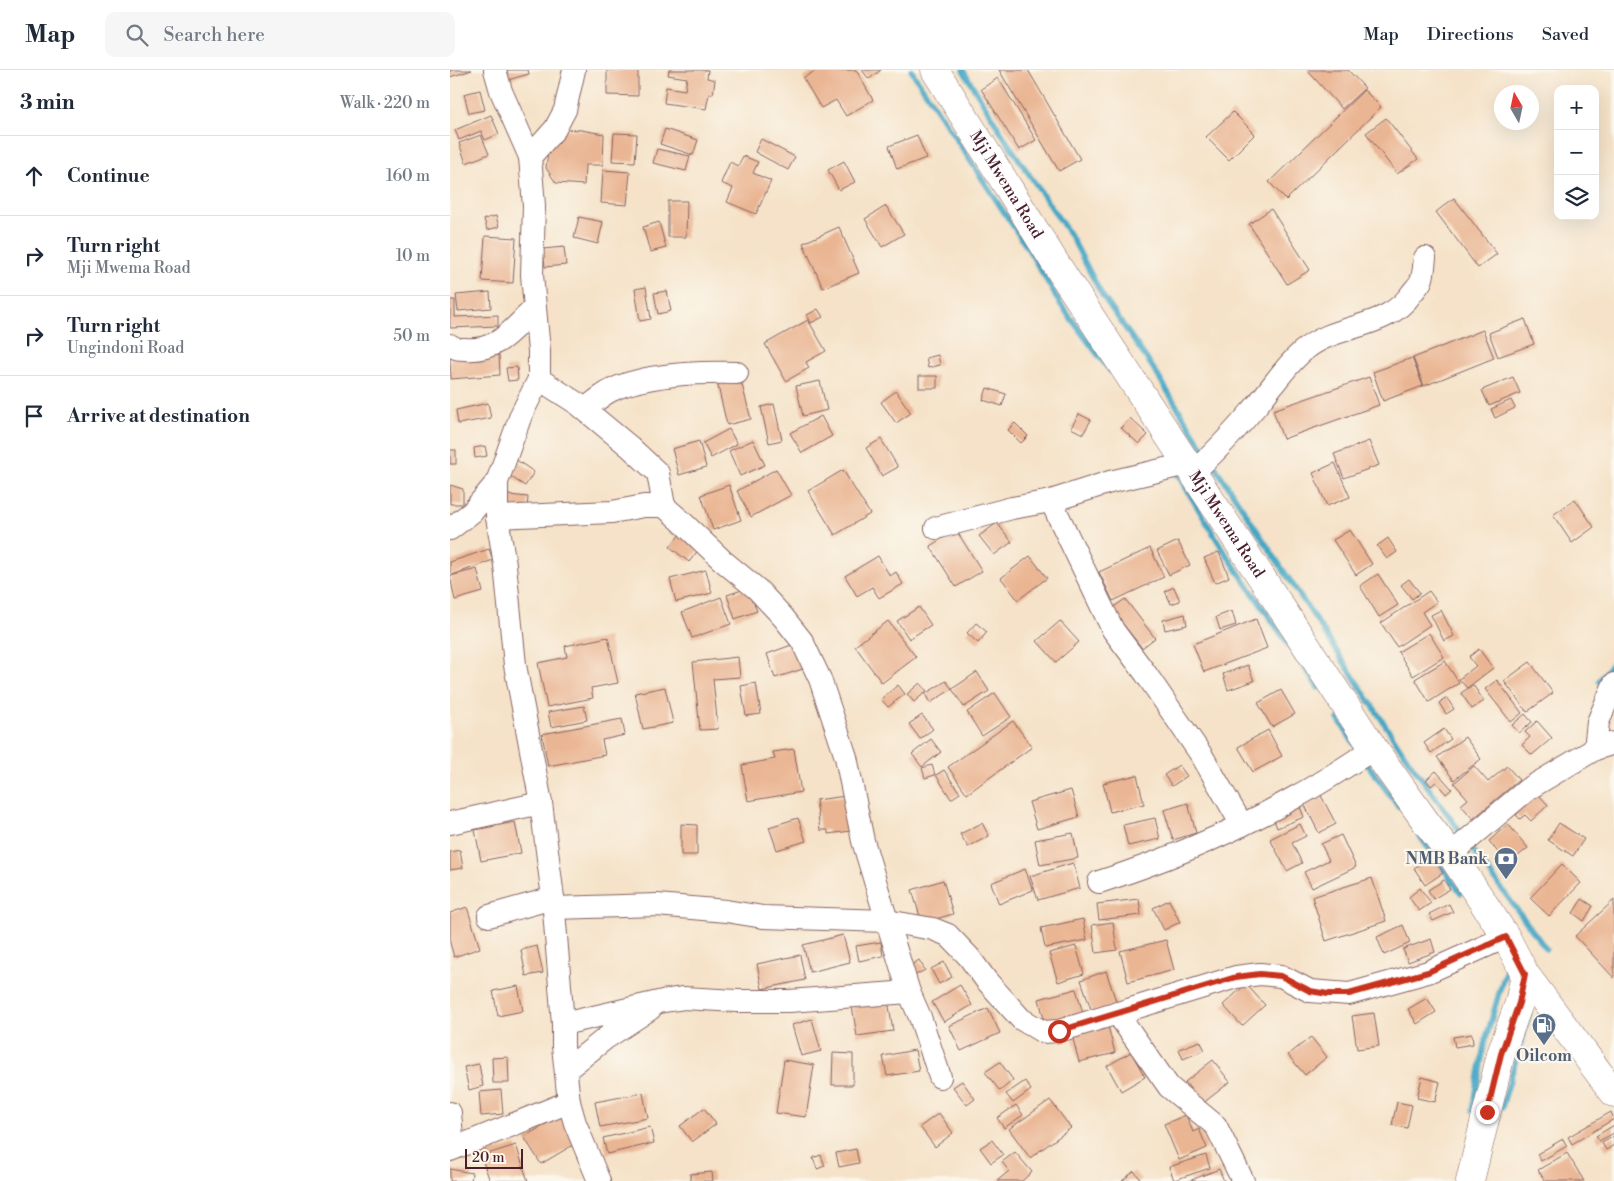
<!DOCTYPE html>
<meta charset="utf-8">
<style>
:root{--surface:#fff;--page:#f6f6f7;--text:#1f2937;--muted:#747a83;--line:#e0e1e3}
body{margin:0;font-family:"Libre Bodoni",serif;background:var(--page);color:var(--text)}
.controls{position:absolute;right:15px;top:15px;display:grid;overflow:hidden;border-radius:10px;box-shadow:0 5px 20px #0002}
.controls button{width:45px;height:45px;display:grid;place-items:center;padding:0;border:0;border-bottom:1px solid var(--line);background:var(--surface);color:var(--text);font:25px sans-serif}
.compass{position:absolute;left:1044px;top:15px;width:45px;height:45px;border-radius:50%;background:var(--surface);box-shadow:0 5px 20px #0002;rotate:351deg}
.scale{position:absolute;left:15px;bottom:12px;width:58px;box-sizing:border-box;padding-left:5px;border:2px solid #4a1f2b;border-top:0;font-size:14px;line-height:18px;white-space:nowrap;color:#4a1f2b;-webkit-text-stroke:4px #fbf7ec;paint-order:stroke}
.stop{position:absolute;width:15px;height:15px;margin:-11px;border:4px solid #c8321e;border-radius:50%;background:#fff}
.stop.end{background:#c8321e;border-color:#fff;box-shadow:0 1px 5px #0008}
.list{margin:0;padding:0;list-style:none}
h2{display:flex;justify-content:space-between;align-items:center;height:65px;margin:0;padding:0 20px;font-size:21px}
h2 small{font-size:16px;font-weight:400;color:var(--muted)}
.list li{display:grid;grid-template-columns:32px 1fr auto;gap:15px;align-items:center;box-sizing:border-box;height:80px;padding:0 20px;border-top:1px solid var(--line)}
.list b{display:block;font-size:19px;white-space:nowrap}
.list p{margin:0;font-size:16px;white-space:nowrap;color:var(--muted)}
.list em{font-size:16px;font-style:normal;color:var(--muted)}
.icon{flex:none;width:28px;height:28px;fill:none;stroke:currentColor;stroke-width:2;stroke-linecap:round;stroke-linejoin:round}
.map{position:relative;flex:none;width:1164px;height:1111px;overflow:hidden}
header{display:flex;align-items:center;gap:30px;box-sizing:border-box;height:70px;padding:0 25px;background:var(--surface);border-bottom:1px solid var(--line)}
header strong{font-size:24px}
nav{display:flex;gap:28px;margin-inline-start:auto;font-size:18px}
.search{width:350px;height:45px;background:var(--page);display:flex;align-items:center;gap:12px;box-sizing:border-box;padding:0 18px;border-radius:10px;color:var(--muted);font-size:19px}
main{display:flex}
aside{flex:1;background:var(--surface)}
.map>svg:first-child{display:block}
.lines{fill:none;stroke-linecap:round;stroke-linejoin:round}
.stream{stroke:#46a8c6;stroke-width:5.5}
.building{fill:#eab593}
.street-casing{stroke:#866362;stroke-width:24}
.secondary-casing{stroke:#866362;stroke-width:29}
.street{stroke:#fff;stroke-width:22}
.secondary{stroke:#fff;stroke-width:28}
.route{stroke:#c8321e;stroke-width:6}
.labels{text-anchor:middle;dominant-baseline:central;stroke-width:4.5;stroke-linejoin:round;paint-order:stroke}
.street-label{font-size:16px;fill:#4a1f2b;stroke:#fbf7ec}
.service-label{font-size:16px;font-weight:bold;fill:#4e5e75;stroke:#fbf7ec;text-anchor:end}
</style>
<header>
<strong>Map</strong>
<div class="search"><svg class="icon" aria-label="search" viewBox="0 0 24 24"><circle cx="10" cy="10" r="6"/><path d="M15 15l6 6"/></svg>Search here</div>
<nav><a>Map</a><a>Directions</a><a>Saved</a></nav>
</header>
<main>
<aside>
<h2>3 min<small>Walk · 220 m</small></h2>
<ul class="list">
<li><svg class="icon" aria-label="ahead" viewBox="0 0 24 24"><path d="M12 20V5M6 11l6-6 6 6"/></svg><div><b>Continue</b></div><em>160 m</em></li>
<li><svg class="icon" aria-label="right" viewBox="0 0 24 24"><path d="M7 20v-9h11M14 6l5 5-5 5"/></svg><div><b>Turn right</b><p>Mji Mwema Road</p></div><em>10 m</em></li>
<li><svg class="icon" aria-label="right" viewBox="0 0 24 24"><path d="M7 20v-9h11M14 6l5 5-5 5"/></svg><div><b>Turn right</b><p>Ungindoni Road</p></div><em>50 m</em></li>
<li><svg class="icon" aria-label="arrive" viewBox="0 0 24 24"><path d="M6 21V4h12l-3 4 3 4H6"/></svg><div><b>Arrive at destination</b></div></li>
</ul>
</aside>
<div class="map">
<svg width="1164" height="1111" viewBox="0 0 1164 1111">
<rect width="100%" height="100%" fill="#fbf7ec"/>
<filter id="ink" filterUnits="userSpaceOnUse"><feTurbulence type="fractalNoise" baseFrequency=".02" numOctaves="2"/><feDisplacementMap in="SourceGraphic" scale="10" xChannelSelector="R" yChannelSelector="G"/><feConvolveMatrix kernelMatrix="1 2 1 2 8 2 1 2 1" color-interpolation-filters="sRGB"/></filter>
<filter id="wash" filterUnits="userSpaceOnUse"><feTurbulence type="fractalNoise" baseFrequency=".0096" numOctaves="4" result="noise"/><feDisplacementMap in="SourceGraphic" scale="20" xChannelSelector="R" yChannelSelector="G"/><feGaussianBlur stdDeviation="1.12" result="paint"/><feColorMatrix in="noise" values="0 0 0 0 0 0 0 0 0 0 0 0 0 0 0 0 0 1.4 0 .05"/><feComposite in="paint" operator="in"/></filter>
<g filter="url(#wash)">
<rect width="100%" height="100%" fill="#f5e2c8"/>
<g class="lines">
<g class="stream">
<path d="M461 0 578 179 611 235 660 301"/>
<path d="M513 0 556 70 622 168 652 225 701 295 757 384"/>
<path d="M762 392 959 691 1015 768"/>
<path d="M726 402 772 478 868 618"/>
<path d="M1149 611 1164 591"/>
<path d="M888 649 910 683"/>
<path d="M915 691 948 736"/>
<path d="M965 760 1011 823"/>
<path d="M1020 776 1096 879"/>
<path d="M1052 1037 1080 942V938"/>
<path d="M1023 1041 1034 975 1058 892"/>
</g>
</g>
<g id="blocks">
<g class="building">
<path d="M0 0H22L0 7Z"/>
<path d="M51 0H78L79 4 54 11Z"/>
<path d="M157 0H188V26L157 25Z"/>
<path d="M219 0H258L257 8 265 10 263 24H259L256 39 214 33 216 17 235 20 237 8 218 5Z"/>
<path d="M367 0H406L423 30 396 46 386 30 371 38 353 8Z"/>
<path d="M412 0H431L419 9Z"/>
<path d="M549 0H578L630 89 609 101Z"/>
<path d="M857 0H898L915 18 892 39Z"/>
<path d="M548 8 586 70 569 80 531 19Z"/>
<path d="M30 20 35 40 19 43 14 24Z"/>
<path d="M914 20 931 37 836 130 819 112Z"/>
<path d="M783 42 805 64 779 90 756 67Z"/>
<path d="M41 45 49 64 35 70 31 61 9 70 5 60Z"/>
<path d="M936 48 968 89 947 104 916 63Z"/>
<path d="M112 59 131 60 154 64 153 95H135L134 115 106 113 96 98 99 76Z"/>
<path d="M215 59 248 70 243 85 210 74Z"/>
<path d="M164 63 187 64 185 92 162 91Z"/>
<path d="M31 65 39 84 16 93 9 73Z"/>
<path d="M467 65 476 88 447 99 439 76Z"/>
<path d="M311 69 345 87 338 100 305 82Z"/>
<path d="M207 79 240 86 236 101 203 93Z"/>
<path d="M293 86 308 92 303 103 321 111 306 144 277 132 283 118 271 113 280 92 288 96Z"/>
<path d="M394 91 405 112 389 120 378 100Z"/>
<path d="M153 100 180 102 177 135 151 133Z"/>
<path d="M1004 128 1047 184 1028 198 986 142Z"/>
<path d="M218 131H237L236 167H218Z"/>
<path d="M436 136 454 164 432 177 415 149Z"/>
<path d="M821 139 860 200 837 214 799 154Z"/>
<path d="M46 146 49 157 37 160 34 149Z"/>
<path d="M129 147 153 152 148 174 124 168Z"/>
<path d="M209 152 216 178 200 182 193 157Z"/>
<path d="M389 157 409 203 373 218 353 173Z"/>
<path d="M35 166 66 168 63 213 32 211Z"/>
<path d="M114 177 116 195 95 197 93 179Z"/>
<path d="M196 217 201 249 190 251 185 219Z"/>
<path d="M217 221 221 241 208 244 204 223Z"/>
<path d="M40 222 41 238 8 241 6 225Z"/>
<path d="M0 230H5V247L48 245V256L0 258Z"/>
<path d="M368 239 373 247 361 253 357 245Z"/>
<path d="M1075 249 1084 274 1048 287 1039 263Z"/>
<path d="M358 250 376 281 356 292 359 298 336 311 315 274Z"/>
<path d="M1033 260 1044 288 974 316 963 288Z"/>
<path d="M49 285 50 305 1 309 0 288Z"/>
<path d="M488 285 490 295 478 298 476 288Z"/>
<path d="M962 288 973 316 933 331 923 302Z"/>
<path d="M67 297 68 310 58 311 56 298Z"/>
<rect x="469" y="306" width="18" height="12"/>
<path d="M290 307 301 349 277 355 267 312Z"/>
<path d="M919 307 929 335 833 369 823 340Z"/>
<path d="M1063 307 1070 323 1039 336 1032 320Z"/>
<path d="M370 311 377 340 353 346 346 316Z"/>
<path d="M537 318 556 324 552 336 533 330Z"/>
<path d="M446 321 461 343 446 353 431 332Z"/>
<path d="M1061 330 1065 338 1045 348 1041 339Z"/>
<path d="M38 333 41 348 8 354 6 340Z"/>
<path d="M324 334 332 370 319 373 311 337Z"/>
<path d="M629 344 641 350 633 364 621 358Z"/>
<path d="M371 346 382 366 352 383 340 363Z"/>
<path d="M680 348 698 365 689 374 671 358Z"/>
<path d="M565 353 578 366 571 373 558 360Z"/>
<path d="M279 359 287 374 261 388 253 373Z"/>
<path d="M431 369 448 397 432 406 416 378Z"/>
<path d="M303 370 315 395 290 406 279 381Z"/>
<path d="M249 371 256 397 229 405 222 379Z"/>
<path d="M919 371 929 395 894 408 884 384Z"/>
<path d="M35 376 37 386 25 388 24 378Z"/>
<rect x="0" y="380" width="6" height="14"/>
<path d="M65 389 84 402 75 416 55 403Z"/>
<path d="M885 393 900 427 877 436 863 403Z"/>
<path d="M326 399 341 425 301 447 287 421Z"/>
<path d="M393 400 420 444 385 465 358 421Z"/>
<path d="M0 415 13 419V434H0Z"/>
<path d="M279 415 291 450 263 460 251 425Z"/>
<path d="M58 425 78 427 77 438 58 437Z"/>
<path d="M1125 429 1144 457 1122 473 1103 445Z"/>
<path d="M547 453 562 472 544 485 529 466Z"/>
<path d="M506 460 532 501 506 517 480 476Z"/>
<path d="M900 460 922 494 906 505 883 470Z"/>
<path d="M230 464 249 479 239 492 220 477Z"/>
<path d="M938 468 947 482 937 489 927 476Z"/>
<path d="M728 471 740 495 719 505 707 481Z"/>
<path d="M700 478 714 507 663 531 649 502Z"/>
<path d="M39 479 43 490 0 506V492Z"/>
<path d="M769 482 779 507 765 513 754 488Z"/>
<path d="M428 486 440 506 446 502 453 514 429 528 422 517 407 526 395 506Z"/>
<path d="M580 486 597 508 568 530 551 508Z"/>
<path d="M27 499 33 522 5 530 0 506Z"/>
<path d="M256 500 262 523 226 532 220 509Z"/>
<path d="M928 504 948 535 929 547 910 516Z"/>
<path d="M959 509 970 523 962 529 951 515Z"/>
<path d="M724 517 730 531 721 534 715 521Z"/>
<path d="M298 518 307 541 285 549 277 525Z"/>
<path d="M979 521 987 532 972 542 980 555 947 577 931 553Z"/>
<path d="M271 527 281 554 242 568 232 542Z"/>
<path d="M675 529 705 568 692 578 661 539Z"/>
<path d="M469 537 481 555 459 569 447 551Z"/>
<path d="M991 540 1004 566 994 571 981 545Z"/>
<path d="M782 541 786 555 770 560 766 547Z"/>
<path d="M735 544 737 555 715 560 713 550Z"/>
<path d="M806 549 817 578 754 602 743 574Z"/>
<path d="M438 551 466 587 432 613 405 576Z"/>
<path d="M610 551 629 572 606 592 587 571Z"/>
<path d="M526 553 537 562 528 573 517 563Z"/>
<path d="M979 563 994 587 963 606 948 582Z"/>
<path d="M158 567 168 613 141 618 143 628 97 637 88 593 117 587 115 576Z"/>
<path d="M347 573 356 598 325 608 317 584Z"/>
<path d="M1029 579 1043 598 1017 618 1009 609 1026 596 1019 587Z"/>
<path d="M288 587 290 607 263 609 268 659 250 660 243 592Z"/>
<path d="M995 591 1009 613 979 632 965 609Z"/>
<path d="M1080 592 1103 623 1077 642 1054 611Z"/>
<path d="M798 595 804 611 778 620 773 604Z"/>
<path d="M527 602 539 621 514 637 502 619Z"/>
<path d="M1047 610 1072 643 1061 652 1035 619Z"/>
<path d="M496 611 502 619 480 633 475 624Z"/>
<path d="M306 613 311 644 296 646 291 616Z"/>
<path d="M470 613 477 621 464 632 457 624Z"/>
<path d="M448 615 455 624 438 637 431 629Z"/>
<path d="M1023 615 1034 631 1022 639 1011 623Z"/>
<path d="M215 617 223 653 193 659 185 623Z"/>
<path d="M831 620 845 644 822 657 808 633Z"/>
<path d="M545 623 561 647 532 666 517 642Z"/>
<path d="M997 628 1004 639 996 644 989 633Z"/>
<path d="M134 636 137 650 101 657 98 642Z"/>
<path d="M1075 644 1082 652 1069 663 1062 655Z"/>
<path d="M472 645 483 659 470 669 459 654Z"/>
<path d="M172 649 175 665 152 670 155 685 98 696 92 664Z"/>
<path d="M563 651 582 677 517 724 498 697Z"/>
<path d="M1087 651 1102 668 1082 685 1072 675 1080 667 1075 662Z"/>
<path d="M994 659 1001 669 981 683 974 673Z"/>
<path d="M818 660 832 686 803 702 788 677Z"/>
<path d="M1015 667 1031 689 1004 710 987 687Z"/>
<path d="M481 669 491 682 472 697 462 684Z"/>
<path d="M344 679 351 722 298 731 292 695 325 689 323 682Z"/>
<path d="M482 695 485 705 475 708 472 698Z"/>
<path d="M729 695 737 706 722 716 714 705Z"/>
<path d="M1024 696 1038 712 1057 696 1069 710 1023 749 1011 735 1018 729 1004 713Z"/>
<path d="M494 700 510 723 501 729 486 705Z"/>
<path d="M986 701 1002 719 996 724 986 712 981 716 976 710Z"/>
<path d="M687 705 694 734 660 742 653 713Z"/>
<path d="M867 718 886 754 869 763 850 726Z"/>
<path d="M621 720 629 747 587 759 579 732Z"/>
<path d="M1088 724 1098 735 1081 751 1075 745 1070 749 1066 745Z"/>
<path d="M396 726 401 761 378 764V760H370L366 730Z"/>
<path d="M848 732 854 747 827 758 821 742Z"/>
<path d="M738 733 746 763 723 770 714 740Z"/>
<path d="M348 748 356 771 327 780 319 757Z"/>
<path d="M705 748 710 769 678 776 673 755Z"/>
<path d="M65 752 71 783 31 791 25 760Z"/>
<path d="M532 753 539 766 518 777 510 764Z"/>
<path d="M1109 753 1134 769 1123 786 1098 770Z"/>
<path d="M231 754 247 755V785H231Z"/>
<path d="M850 754 856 766 842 773 852 793 837 801 820 769Z"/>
<path d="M1058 754 1078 778 1063 790 1055 781 1050 785 1039 771Z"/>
<path d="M623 763 628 788 590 795 585 770Z"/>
<path d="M891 765 906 797 862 818 854 802 879 790 871 774Z"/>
<path d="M10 780 13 798 0 800V782Z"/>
<path d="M983 786 993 803 975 815 964 798Z"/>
<path d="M623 793 630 818 588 830 580 806Z"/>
<path d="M1112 794 1131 813 1099 846 1080 828Z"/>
<path d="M575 799 583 820 549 834 541 813Z"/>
<path d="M922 808 936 851 876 871 862 827Z"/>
<path d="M493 810 503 844 472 853 462 820Z"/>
<path d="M994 810 1000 819 983 829 978 820Z"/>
<path d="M970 818 981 833 969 841 959 827Z"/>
<path d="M689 829 691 845 649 850 647 834Z"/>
<path d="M1132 829 1143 836 1134 851 1123 843Z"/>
<path d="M719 830 730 852 714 860 703 838Z"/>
<path d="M1164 830V908L1125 866Z"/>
<path d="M999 834 1003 842 983 851 979 844Z"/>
<path d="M17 837 30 878 4 887 0 873V843Z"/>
<path d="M633 849 637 870 595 878 591 858Z"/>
<path d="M663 852 667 880 646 883 642 855Z"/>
<path d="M953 855 960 873 934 885 927 867Z"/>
<path d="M393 865 400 892 360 902 353 875Z"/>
<path d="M981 869 985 882 958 892 953 879Z"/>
<path d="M716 870 724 900 678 912 670 881Z"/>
<path d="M431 872 433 886 409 891 406 876Z"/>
<path d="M87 876 93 903 76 906 71 880Z"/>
<path d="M626 876 634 904 608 912 599 883Z"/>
<path d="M350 885 355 910 312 919 307 894Z"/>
<path d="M469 890 475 900 462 907 457 898Z"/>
<path d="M494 892 502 907 489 914 481 899Z"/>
<path d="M656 901 667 934 642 942 631 910Z"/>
<path d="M796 914 815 935 792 956 773 935Z"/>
<path d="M510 915 522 935 494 952 482 932Z"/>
<path d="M68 916 73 941 48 946 43 921Z"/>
<path d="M626 919 633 943 595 953 589 929Z"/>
<path d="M977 928 986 942 967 954 958 939Z"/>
<path d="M438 930 443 961 407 966 402 936Z"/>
<path d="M538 938 550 963 511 981 499 956Z"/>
<path d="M924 943 929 976 907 979 902 946Z"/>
<path d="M362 949 371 981 351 986 342 955Z"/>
<path d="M658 956 665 983 629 992 622 965Z"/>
<path d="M1022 964 1023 974 1005 977 1003 967Z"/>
<path d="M861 967 877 987 855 1005 838 985Z"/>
<path d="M750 971 755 980 733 989 729 979Z"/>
<path d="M465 980 469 1001 437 1006 433 986Z"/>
<path d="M681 982 695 1007 671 1021 657 996Z"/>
<path d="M383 983 403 984V1015H382Z"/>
<path d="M58 987 59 1013H43L42 988Z"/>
<path d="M334 990 364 995 356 1047 326 1043Z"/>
<path d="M763 990 780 1012 752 1034 735 1012Z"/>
<path d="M550 992 563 1010 550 1021 535 1002Z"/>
<path d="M29 994 33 1016 19 1020 14 997Z"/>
<path d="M972 1007 990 1012 985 1032 967 1028Z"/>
<path d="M512 1011 525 1029 517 1035 503 1017Z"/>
<path d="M575 1011 581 1020 563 1033 556 1024Z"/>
<path d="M51 1020 53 1044 31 1046 29 1022Z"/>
<path d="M193 1023 198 1048 150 1057 145 1032Z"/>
<path d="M600 1030 621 1058 580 1088 559 1059Z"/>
<path d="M947 1032 962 1035 957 1058 942 1055Z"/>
<path d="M566 1035 573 1045 554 1058 547 1048Z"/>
<path d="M254 1038 266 1054 242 1072 230 1056Z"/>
<path d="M1161 1042 1164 1049 1122 1074 1118 1067Z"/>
<path d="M489 1043 503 1063 485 1077 470 1057Z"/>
<path d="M111 1045 128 1072 91 1094 74 1067Z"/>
<path d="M736 1045 743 1062 749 1059 757 1078 729 1090 714 1054Z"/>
<path d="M1164 1055V1063L1149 1071 1146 1066Z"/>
<path d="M200 1057 204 1073 157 1084 153 1068Z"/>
<path d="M1164 1066V1075L1156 1080 1152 1073Z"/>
<path d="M1113 1069 1117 1076 1091 1091 1087 1084Z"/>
<path d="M542 1070 553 1085 541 1093 530 1078Z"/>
<path d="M66 1075 78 1111H40L31 1086Z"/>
<path d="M406 1079 409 1093 389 1097 386 1083Z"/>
<path d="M565 1082 582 1102 572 1111H547L559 1101 552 1092Z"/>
<path d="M1117 1083 1134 1111H1095L1088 1100Z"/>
<path d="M371 1085 375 1096 367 1099 363 1088Z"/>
<path d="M756 1085 760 1098 724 1110 719 1097Z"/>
<path d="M0 1099 22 1103 21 1111H0Z"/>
<path d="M769 1099 774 1111H739Z"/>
<path d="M684 1101 692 1111H672Z"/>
<path d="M262 1102 263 1111H241L240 1104Z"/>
</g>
</g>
</g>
<g filter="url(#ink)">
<use href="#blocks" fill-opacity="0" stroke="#866362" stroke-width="1"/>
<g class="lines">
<defs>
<g id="street">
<path d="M45 0 51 21 80 87 84 136 82 205 89 281V309L71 345 47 412V447L55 495 65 595 91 733 103 828 113 954V976L119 1032 125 1053 149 1111"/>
<path d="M80 87 105 59 115 40 124 0"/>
<path d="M0 275C5 279 9 279 15 279 48 282 62 259 84 239"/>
<path d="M89 309 128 334 180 377 208 403 214 436"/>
<path d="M135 339C143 333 151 326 160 321 193 304 250 302 287 303"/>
<path d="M743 402C764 384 783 363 801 342 819 322 833 298 853 281 887 252 936 261 962 223 965 219 969 215 971 211 974 204 974 195 975 188"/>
<path d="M601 431 663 560 696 604 752 686 792 755"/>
<path d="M47 447 162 442 194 436H214L230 450 273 491 307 519 333 547 352 571 370 609 396 687 413 771 437 851 459 922 470 947 490 1007"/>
<path d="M486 458 562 438 601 431 660 412 737 394"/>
<path d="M0 459 22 442 47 412"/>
<path d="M1145 679 1148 652 1164 614"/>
<path d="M0 753 91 733"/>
<path d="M1001 784 1078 719 1145 679 1164 673"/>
<path d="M649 812C718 790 786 761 849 725 875 711 899 694 924 679"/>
<path d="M104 838 207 835 276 841 313 847 437 851 483 859 498 865 519 887 536 910 571 949 593 962 609 961 786 907 810 904 831 906 860 921 899 924 978 902 1056 867"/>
<path d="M39 846 103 828"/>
<path d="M667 943 719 1017 766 1056 793 1111"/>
<path d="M113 954 213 931 234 928 286 931H339L459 922"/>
<path d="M116 1000 156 968 200 939"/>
<path d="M0 1043 3 1078"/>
<path d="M0 1080 119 1032"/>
</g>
<g id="secondary">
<path id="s1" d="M485 0 604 191 924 679 976 752 1001 784 1056 867 1075 904 1164 1023"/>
<path d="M1020 1111 1051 984 1069 933 1075 904"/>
</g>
</defs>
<use href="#street" class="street-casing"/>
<use href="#secondary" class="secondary-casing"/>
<use href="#street" class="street"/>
<use href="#secondary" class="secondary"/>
</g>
</g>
<g class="lines" filter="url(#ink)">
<path class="route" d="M609 961 786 907 810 904 831 906 860 921 878 924H899L978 902 1056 867 1075 904 1069 933 1051 984 1037 1042"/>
</g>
<defs>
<symbol id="bank-pin" viewBox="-11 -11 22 30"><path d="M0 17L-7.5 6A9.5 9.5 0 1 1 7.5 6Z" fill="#5c6f8a" stroke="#fbf7ec"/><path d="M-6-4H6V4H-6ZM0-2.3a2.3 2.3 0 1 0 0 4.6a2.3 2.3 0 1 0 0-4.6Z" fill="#fff"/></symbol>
<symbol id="fuel-pin" viewBox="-11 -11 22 30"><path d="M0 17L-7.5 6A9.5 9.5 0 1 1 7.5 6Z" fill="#5c6f8a" stroke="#fbf7ec"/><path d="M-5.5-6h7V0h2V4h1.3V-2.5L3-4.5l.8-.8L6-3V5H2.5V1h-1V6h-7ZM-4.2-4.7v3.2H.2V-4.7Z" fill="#fff"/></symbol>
</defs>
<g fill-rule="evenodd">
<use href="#bank-pin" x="1042" y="775" width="28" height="38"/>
<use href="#fuel-pin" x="1080" y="941" width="28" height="38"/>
</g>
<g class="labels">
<g class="street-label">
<text stroke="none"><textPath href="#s1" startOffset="135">Mji Mwema Road</textPath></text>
<text stroke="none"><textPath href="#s1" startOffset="540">Mji Mwema Road</textPath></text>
</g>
<g class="service-label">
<text x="1038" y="789">NMB Bank</text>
<text x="1094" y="986" text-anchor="middle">Oilcom</text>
</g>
</g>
</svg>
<div class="controls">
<button>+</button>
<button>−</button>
<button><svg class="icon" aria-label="layers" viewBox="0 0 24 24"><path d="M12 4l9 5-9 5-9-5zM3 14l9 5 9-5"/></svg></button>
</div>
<svg class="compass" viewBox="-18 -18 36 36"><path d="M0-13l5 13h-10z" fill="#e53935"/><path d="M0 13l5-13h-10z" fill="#747a83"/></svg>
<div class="scale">20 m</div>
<div class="stop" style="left:609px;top:961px"></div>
<div class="stop end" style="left:1037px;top:1042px"></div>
</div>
</main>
